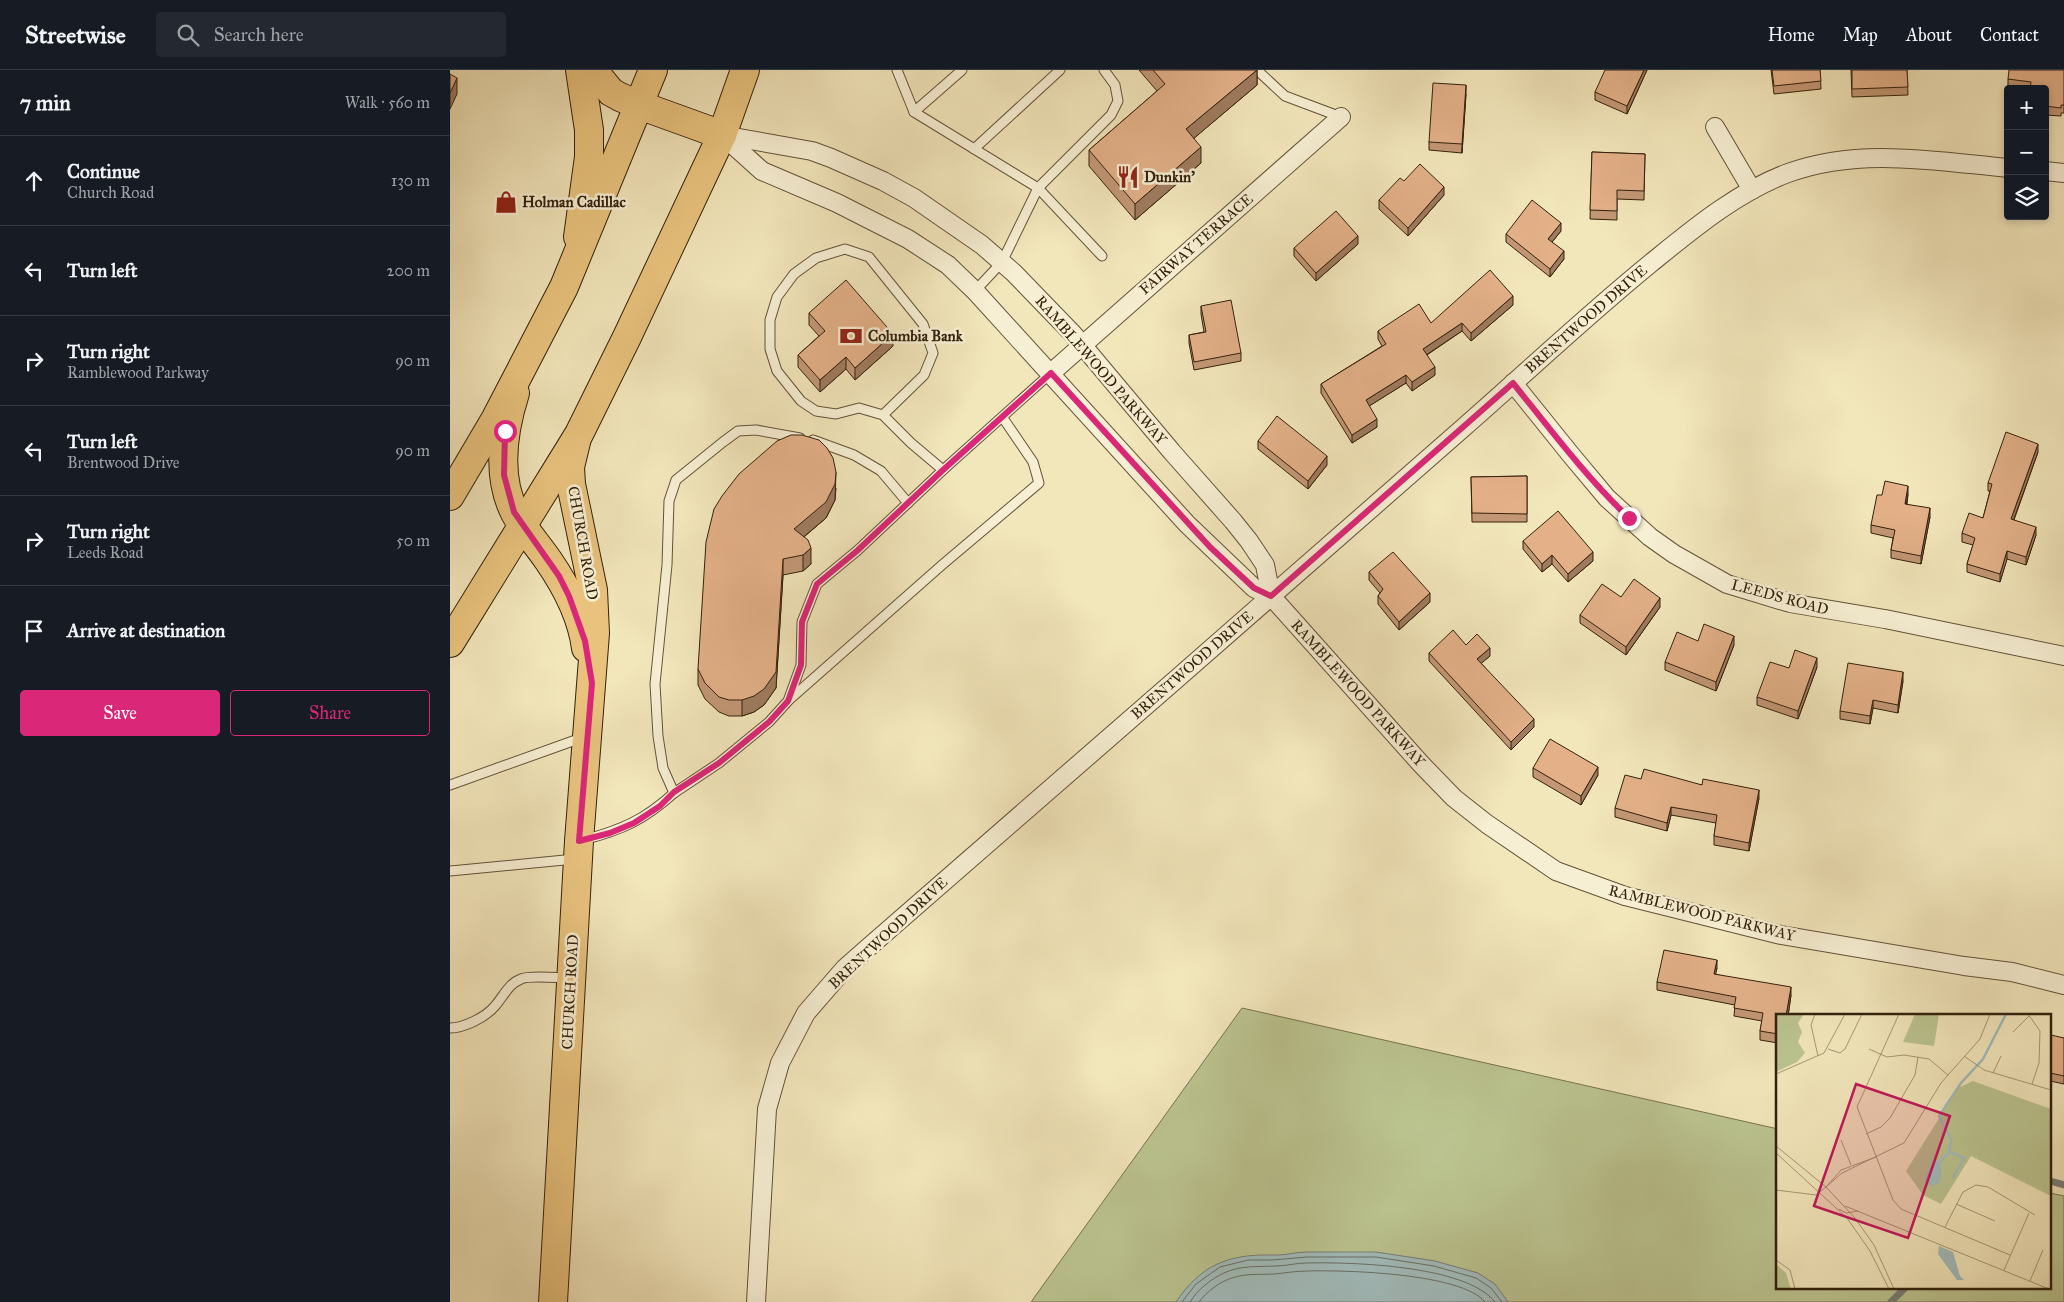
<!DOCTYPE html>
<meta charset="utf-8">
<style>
:root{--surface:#171b24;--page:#242831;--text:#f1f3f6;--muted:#9ea1a6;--line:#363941;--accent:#db2777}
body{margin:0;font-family:"IM FELL Great Primer",serif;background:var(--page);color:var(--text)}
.controls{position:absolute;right:15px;top:15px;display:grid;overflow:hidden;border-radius:5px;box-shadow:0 2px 8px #0003}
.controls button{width:45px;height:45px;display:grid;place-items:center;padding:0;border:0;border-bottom:1px solid var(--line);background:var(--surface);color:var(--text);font:25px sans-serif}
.stop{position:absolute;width:15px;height:15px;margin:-11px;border:4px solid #db2777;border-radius:50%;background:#fff}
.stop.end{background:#db2777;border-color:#fff;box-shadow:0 1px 5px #0008}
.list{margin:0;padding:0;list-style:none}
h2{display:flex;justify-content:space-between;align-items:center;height:65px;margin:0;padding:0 20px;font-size:21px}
h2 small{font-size:16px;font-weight:400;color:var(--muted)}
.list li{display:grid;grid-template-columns:32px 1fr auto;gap:15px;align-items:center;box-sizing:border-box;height:90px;padding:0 20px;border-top:1px solid var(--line)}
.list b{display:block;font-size:19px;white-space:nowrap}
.list p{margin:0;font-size:16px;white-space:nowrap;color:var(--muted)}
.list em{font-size:16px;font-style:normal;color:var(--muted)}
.actions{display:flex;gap:10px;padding:15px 20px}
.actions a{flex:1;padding:11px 0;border:1px solid var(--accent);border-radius:5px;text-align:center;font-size:18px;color:var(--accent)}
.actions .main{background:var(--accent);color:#fff}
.icon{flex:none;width:28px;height:28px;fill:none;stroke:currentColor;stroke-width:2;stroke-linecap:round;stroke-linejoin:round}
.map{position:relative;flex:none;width:1614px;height:1232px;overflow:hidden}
header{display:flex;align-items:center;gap:30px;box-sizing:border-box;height:70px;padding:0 25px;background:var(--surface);border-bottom:1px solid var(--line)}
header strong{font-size:24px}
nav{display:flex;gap:28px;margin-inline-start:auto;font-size:18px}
.search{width:350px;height:45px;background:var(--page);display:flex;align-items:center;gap:12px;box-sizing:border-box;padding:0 18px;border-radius:5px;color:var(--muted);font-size:19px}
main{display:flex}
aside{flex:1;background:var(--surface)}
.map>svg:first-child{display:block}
.green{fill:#bbc490;stroke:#77724e}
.water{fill:#a2bcbc;stroke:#767e76}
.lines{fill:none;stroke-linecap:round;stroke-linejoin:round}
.shore{stroke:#6a6e64;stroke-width:1}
.stream{stroke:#767e76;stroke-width:7}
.lane-casing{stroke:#635238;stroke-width:11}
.street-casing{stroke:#635238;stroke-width:20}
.primary-casing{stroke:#33210c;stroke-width:30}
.highway-casing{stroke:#33210c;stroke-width:30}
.lane{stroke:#f7efd3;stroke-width:9}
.street{stroke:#f7efd3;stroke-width:18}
.primary{stroke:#e9c37e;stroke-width:28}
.highway{stroke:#e9c37e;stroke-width:28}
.wall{fill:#c39775;stroke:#33210c}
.shaded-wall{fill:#9f7b5f;stroke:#33210c}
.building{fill:#e3b088;stroke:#33210c}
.route{stroke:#db2777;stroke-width:6}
.labels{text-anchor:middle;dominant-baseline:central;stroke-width:5;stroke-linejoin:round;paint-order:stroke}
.poi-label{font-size:15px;font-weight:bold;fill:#33210c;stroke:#f7efd3;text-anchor:start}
.street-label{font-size:15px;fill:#33210c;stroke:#f7efd3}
.inset-river{fill:none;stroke:#a2bcbc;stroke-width:2.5}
.inset-road{fill:none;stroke:#a69775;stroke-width:1}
.view{fill:#c2185b;fill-opacity:0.15;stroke:#c2185b;stroke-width:2.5}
.inset-edge{fill:none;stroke:#33210c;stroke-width:2.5}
</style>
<header>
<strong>Streetwise</strong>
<div class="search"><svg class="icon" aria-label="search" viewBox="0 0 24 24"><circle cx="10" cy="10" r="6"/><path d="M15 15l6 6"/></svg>Search here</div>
<nav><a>Home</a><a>Map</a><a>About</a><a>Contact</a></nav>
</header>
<main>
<aside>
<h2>7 min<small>Walk · 560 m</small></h2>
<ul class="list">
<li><svg class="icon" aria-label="ahead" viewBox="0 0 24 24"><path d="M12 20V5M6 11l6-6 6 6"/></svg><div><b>Continue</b><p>Church Road</p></div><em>130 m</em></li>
<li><svg class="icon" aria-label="left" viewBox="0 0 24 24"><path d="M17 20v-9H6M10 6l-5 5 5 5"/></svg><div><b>Turn left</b></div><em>200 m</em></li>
<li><svg class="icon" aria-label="right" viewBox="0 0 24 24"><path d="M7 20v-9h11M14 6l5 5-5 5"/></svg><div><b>Turn right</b><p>Ramblewood Parkway</p></div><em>90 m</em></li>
<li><svg class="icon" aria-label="left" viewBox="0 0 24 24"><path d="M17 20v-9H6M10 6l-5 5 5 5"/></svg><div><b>Turn left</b><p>Brentwood Drive</p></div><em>90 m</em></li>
<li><svg class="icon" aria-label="right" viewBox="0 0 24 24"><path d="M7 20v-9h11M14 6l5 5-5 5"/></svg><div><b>Turn right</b><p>Leeds Road</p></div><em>50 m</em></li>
<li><svg class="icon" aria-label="arrive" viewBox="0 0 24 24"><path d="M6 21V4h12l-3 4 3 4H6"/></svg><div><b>Arrive at destination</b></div></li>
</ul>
<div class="actions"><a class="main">Save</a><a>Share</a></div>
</aside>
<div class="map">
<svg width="1614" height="1232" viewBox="0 0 1614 1232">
<rect width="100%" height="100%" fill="#f2e6bb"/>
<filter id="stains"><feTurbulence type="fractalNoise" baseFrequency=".004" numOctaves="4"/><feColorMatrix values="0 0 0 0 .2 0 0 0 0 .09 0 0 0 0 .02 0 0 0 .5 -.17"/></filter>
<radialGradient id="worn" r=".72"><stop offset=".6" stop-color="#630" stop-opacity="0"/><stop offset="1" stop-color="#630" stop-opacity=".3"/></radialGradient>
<path class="green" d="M792 938 1328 1059V1218H1600V1123L1614 1126V1232H581Z"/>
<path class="water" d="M857 1182H926L985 1191 1028 1203 1045 1214 1058 1232H726C751 1195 778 1184 822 1185 833 1186 845 1182 857 1182Z"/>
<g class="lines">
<g class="shore">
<path d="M732 1232 746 1214 770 1197 798 1190H822L857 1187H926L984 1196 1026 1208 1041 1218 1052 1232"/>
<path d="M740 1232C747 1220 761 1209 774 1203 791 1195 808 1197 826 1196 836 1196 846 1193 856 1193 902 1192 1016 1195 1045 1232"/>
<path d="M749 1232C756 1222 771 1211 782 1208 797 1203 809 1205 824 1204 835 1203 846 1201 858 1201 895 1200 1012 1203 1035 1232"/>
</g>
<g class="stream">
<path d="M1600 1111 1614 1115"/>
<path d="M1441 1232 1455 1218"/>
</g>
<defs>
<g id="lane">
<path d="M447 0 464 42 588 118 552 192 525 221"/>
<path d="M807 0 835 26 891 47"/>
<path d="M464 42 512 0"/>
<path d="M524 79 610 0"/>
<path d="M652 186 588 118 661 45 668 31 665 15 654 0"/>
<path d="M433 345 474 305 483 283 473 254 419 187 395 179 366 188 344 204 327 227 320 250V279L327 301 351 331 366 341 386 344 409 338 433 345 461 373 493 400"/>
<path d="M350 368 306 360 288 361 273 372 226 410 219 431 217 495 205 614 208 666 213 698 224 723 269 693 319 652 338 631 351 595 352 552 367 514 408 480 493 400 601 303"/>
<path d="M363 370 404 385 431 401 458 433"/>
<path d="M339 630 492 495 589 413 583 392 553 348"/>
<path d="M0 715 134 667"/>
<path d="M133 770C172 760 194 750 224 723"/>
<path d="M0 801 125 789"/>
<path d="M0 958C14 958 36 947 45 936 54 926 58 914 71 909 79 905 108 908 118 908"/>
</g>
<g id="street">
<path d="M1265 57 1302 120"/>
<path d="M272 65 312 101 387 133 458 169 498 195 525 221 737 454 804 518 821 526 971 694 1004 728 1037 754 1106 801 1175 826 1331 865 1514 896 1562 902 1614 915"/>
<path d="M272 65 362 81 381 88 433 111 464 128 532 175 564 203 623 264 722 382 783 451 799 471 815 495 821 526"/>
<path d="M1595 101 1614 103"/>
<path d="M601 303 891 47"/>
<path d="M1063 313 1121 385 1157 428 1179 448 1200 467 1224 484 1277 514 1340 533 1435 549 1614 586"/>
<path d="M306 1232 317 1039 330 993 356 943 395 898 420 876C618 703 816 532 1013 358 1076 303 1136 246 1201 193 1243 159 1287 122 1338 103 1409 77 1485 91 1558 98"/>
</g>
<g id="primary">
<path d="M143 0 161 22 170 27 189 35 272 65"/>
<path d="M128 167 139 87V60L130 0"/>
<path d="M65 323C53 361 46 406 65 443 74 460 87 474 98 490 116 516 132 547 136 578"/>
<path d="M103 1232 129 771 145 563 143 520 121 414 120 397 127 368"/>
</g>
<g id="highway">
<path d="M0 426 46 348 114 217 203 0"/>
<path d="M0 573 129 364 177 267 272 65 295 0"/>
</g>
</defs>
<use href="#lane" class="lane-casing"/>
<use href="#street" class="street-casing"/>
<use href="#primary" class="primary-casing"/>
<use href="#highway" class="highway-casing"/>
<use href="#lane" class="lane"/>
<use href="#street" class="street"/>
<use href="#primary" class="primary"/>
<use href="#highway" class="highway"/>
</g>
<g class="wall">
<path d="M689 0H807V15L744 68 751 93 685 150 639 96V80L707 21Z"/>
<path d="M1197 0 1177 44 1145 30V22Z"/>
<path d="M1321 0H1370L1371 19 1324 24Z"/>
<path d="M1401 0H1457L1458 25 1402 27Z"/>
<path d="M1614 0V43H1611V46L1595 45V19H1569L1558 18V9Z"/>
<path d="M1016 24 1012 83 979 80V72Z"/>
<path d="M1142 82 1195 84 1194 130 1167 129V150L1140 149Z"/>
<path d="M954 111 994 125 958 166 929 139V130Z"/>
<path d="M1111 161 1102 172 1114 189 1100 207 1056 172V164Z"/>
<path d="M908 174 866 211 844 186V178Z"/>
<path d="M1063 235 1021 271 1012 261 977 285 985 305 962 321 956 313 919 336 927 357 902 373 871 323V314L932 276 928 269V261L981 253Z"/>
<path d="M751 236 791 283V291L744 300 739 273V265L754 262 751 244Z"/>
<path d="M359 243 443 276 405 310 396 299 370 322 348 297V285L369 266 359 255Z"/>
<path d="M808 371 877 395 858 419 808 379Z"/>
<path d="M1588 382 1564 450 1586 465 1576 495 1557 489 1550 512 1517 502V494L1523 475 1512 472V463L1533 448 1540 421H1538V413Z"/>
<path d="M1077 406V452H1022L1021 407Z"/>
<path d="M386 418 385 430 376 448 354 467 361 494 353 501 333 505 326 618 314 635 304 642 292 646H279L269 642 255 629 248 615V599Z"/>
<path d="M1458 424 1457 434 1480 447 1471 494 1441 488V480L1443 468 1421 463V455Z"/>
<path d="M1073 471 1143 491 1118 512 1102 494 1092 502 1073 479Z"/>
<path d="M919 502 980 532 949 560 928 534V526L930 523 919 510Z"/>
<path d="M1171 527 1210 537 1176 585 1130 553V545Z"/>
<path d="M1248 571 1284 575 1266 621 1215 600V592Z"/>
<path d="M1016 575 1040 586 1031 593 1084 657 1061 680 979 591V583Z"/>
<path d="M1367 597 1348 649 1307 635V627Z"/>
<path d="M1453 611 1448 643 1423 638 1420 654 1390 649V641Z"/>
<path d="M1083 698 1148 705 1131 735 1083 707Z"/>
<path d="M1191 709 1252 715 1309 728 1299 781 1264 775V766L1266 753 1221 745 1217 761 1165 747V738Z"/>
<path d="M1267 898 1265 904 1341 925 1338 946H1328V973L1310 970V961L1312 951 1284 946 1285 935 1207 920V912Z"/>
<path d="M1600 967 1614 968V1014L1600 1011Z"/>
</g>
<g class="shaded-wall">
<path d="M807 0V15L736 75V59Z"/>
<path d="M1194 0H1197L1177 44V36Z"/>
<path d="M7 8V24L0 39V23Z"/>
<path d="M1016 15V24L1012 83V74Z"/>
<path d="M751 77V93L685 150V134Z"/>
<path d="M994 117V125L958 166V158Z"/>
<path d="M1111 153V161L1098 177V169Z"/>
<path d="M908 166V174L866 211V203Z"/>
<path d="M1114 181V189L1100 207V199Z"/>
<path d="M1063 226V235L1021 271V263Z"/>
<path d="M1012 253V261L973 287V279Z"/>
<path d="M443 264V276L405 310V298Z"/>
<path d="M396 287V299L370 322V310Z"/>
<path d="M985 297V305L962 321V312Z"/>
<path d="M956 305V313L916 338V330Z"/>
<path d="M927 349V357L902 373V365Z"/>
<path d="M1588 374V382L1561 457V449Z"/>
<path d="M877 386V395L858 419V411Z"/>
<path d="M386 402 385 430 376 448 344 475V459Z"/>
<path d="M1458 416V424L1455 442V434Z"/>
<path d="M1480 438V447L1471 494V486Z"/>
<path d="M1586 457V465L1576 495V487Z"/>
<path d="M361 478V494L353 501V485Z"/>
<path d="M1557 481V489L1550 512V504Z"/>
<path d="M1143 482V491L1118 512V504Z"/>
<path d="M1102 485V494L1092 502V494Z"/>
<path d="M333 489V505L326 618 314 635 304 642 292 646V630Z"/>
<path d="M980 523V532L949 560V552Z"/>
<path d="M1210 528V537L1176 585V577Z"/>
<path d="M1284 566V575L1266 621V612Z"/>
<path d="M1040 578V586L1027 597V589Z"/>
<path d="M1367 588V597L1348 649V641Z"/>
<path d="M1453 602V611L1448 643V635Z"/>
<path d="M1423 630V638L1420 654V646Z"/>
<path d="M1084 649V657L1061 680V672Z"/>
<path d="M1148 697V705L1131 735V726Z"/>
<path d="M1309 720V728L1299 781V773Z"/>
<path d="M1221 737V745L1217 761V753Z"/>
<path d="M1267 890V898L1264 912V904Z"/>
<path d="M1341 917V925L1338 946H1336Z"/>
</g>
<g class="building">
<path d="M703 0H807L736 59 751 77 685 134 639 80 715 14Z"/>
<path d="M1155 0H1194L1177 36 1145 22Z"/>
<path d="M1322 0H1370L1371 11 1324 16Z"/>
<path d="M1402 0H1457L1458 17 1402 19Z"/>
<path d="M1559 0H1614V35H1611V38L1595 36V19H1580L1581 12 1558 9Z"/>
<path d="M0 4 7 8 0 23Z"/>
<path d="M983 13 1016 15 1012 74 979 72Z"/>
<path d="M1142 82 1195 84 1194 121 1167 120V141L1140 140Z"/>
<path d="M970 94 994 117 958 158 929 130 950 108 954 111Z"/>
<path d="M1082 130 1111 153 1098 169 1114 181 1100 199 1056 164Z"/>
<path d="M886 141 908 166 866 203 844 178Z"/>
<path d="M1040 200 1063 226 1021 263 1012 253 973 279 985 297 962 312 956 305 916 330 927 349 902 365 871 314 936 274 928 261 969 234 981 253Z"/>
<path d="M396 210 443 264 405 298 396 287 370 310 348 285 375 261 359 243Z"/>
<path d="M781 230 791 283 744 292 739 265 756 262 751 236Z"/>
<path d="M827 346 877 386 858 411 808 371Z"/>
<path d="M1556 362 1588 374 1561 449 1586 457 1576 487 1557 481 1550 504 1517 494 1525 468 1512 463 1519 443 1533 448 1542 414 1538 413Z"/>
<path d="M341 365H352L369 370 377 378 383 388 386 402 385 414 376 432 344 459 358 470 361 478 353 485 333 489 326 602 314 619 304 626 292 630H279L269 627 255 613 248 599 256 472 264 439 272 426 289 404 327 371Z"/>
<path d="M1077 406V444L1022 443 1021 407Z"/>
<path d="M1435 411 1458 416 1455 434 1480 438 1471 486 1441 480 1445 460 1421 455 1427 425H1432Z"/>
<path d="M1108 441 1143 482 1118 504 1102 485 1092 494 1073 471Z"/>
<path d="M943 482 980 523 949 552 928 526 933 519 919 502Z"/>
<path d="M1184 509 1210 528 1176 577 1130 545 1152 514 1171 527Z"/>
<path d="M1254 554 1284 566 1266 612 1215 592 1227 562 1248 571Z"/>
<path d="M1003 560 1016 575 1027 564 1040 578 1027 589 1084 649 1061 672 979 583Z"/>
<path d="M1345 580 1367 588 1348 641 1307 627 1320 592 1339 598Z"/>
<path d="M1398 593 1453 602 1448 635 1423 630 1420 646 1390 641Z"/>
<path d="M1100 669 1148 697 1131 726 1083 698Z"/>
<path d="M1194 699 1252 715 1253 709 1309 720 1299 773 1264 766 1267 745 1221 737 1217 753 1165 738 1175 705 1191 709Z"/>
<path d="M1214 880 1267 890 1264 904 1341 917 1336 946H1328V964L1310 961 1313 943 1284 938 1286 927 1207 912Z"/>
<path d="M1601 965 1614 968V1006L1600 1003Z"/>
</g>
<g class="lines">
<path class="route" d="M55 361 54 405 64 442 109 506 119 526 135 571 142 613 129 771 160 763 184 753 210 736 224 722 269 693 319 652 338 631 351 595 352 552 367 514 408 480 493 400 601 303 760 477 804 518 821 526 1063 313C1100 359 1136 407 1179 448"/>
</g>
<defs>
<symbol id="restaurant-bare" viewBox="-9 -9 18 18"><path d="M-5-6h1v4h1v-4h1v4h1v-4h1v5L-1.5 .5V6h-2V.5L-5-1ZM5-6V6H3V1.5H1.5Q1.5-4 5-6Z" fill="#8f2418" stroke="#f7efd3" stroke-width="2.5" paint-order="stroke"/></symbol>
<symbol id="shop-bare" viewBox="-9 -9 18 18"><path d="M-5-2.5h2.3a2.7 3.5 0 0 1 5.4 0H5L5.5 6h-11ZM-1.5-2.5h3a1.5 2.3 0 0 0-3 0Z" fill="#8f2418" stroke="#f7efd3" stroke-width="2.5" paint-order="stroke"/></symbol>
<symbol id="bank-bare" viewBox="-9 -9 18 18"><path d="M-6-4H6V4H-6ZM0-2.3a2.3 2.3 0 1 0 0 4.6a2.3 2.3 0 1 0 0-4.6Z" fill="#8f2418" stroke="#f7efd3" stroke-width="2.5" paint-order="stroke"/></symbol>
</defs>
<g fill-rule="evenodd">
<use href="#restaurant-bare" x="662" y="91" width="32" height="32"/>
<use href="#shop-bare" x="40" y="116" width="32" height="32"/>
<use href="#bank-bare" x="385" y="250" width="32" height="32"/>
</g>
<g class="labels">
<g class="poi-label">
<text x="694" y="107">Dunkin'</text>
<text x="72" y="132">Holman Cadillac</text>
<text x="418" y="266">Columbia Bank</text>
</g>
<g class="street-label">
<text transform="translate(746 174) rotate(-41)">FAIRWAY TERRACE</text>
<text transform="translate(1136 249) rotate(-41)">BRENTWOOD DRIVE</text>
<text transform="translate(651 300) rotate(49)">RAMBLEWOOD PARKWAY</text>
<text transform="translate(133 473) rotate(80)">CHURCH ROAD</text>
<text transform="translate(1330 527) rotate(15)">LEEDS ROAD</text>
<text transform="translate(742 595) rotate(-41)">BRENTWOOD DRIVE</text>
<text transform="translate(908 623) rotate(48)">RAMBLEWOOD PARKWAY</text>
<text transform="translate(1252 843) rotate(14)">RAMBLEWOOD PARKWAY</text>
<text transform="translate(438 863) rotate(-43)">BRENTWOOD DRIVE</text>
<text transform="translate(120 922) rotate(-87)">CHURCH ROAD</text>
</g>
</g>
<g transform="translate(1326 944)">
<rect width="275" height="275" fill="#f2e6bb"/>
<path d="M0 0H28L22 9 26 18 22 28 29 39 21 48 0 58ZM139 0H163L158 32 127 28ZM197 67 275 95V182L195 142 165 190 147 181 130 157 182 74ZM0 250 10 259 15 275H0Z" fill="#bbc490"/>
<path d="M158 145 165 148V165L162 170 155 172 149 163ZM163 232 177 238 184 262 188 266H181L162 240Z" fill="#a2bcbc"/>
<path class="inset-river" d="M174 138 188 144 177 164M164 148 173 138 175 126 163 102 185 69 207 45 230 0"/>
<path class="inset-road" d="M39 0 35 11 42 42M123 0 81 93 117 186 125 195 234 241M252 0 264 17 263 49 256 70M237 18 253 2M52 35 64 39 69 35 86 0M93 35 111 43 128 41 153 45 172 61M188 42 208 56 275 76M217 59 225 42M0 60 48 39 69 0M90 120 105 113 114 104 139 61 142 43M65 126 75 151M0 132 50 173 78 203 98 231 118 275M0 139 71 204 94 237 113 275M51 172 65 156 100 143M50 173 66 159 128 129 165 69 204 25 214 0M0 176 40 181 50 173M180 190 219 207M69 192 273 275M63 195 70 199 82 197M169 213 187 178 200 171 212 173 259 201M0 246 14 256 19 275M228 256 253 199M254 267 267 236"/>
<path class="view" d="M80 70 174 102 132 224 38 192Z"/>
<rect width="275" height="275" class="inset-edge"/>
</g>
<rect width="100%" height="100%" filter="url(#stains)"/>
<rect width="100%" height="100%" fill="url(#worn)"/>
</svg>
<div class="controls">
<button>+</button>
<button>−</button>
<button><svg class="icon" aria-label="layers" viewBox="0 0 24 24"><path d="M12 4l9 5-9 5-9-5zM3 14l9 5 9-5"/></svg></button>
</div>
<div class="stop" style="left:55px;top:361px"></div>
<div class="stop end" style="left:1179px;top:448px"></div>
</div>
</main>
